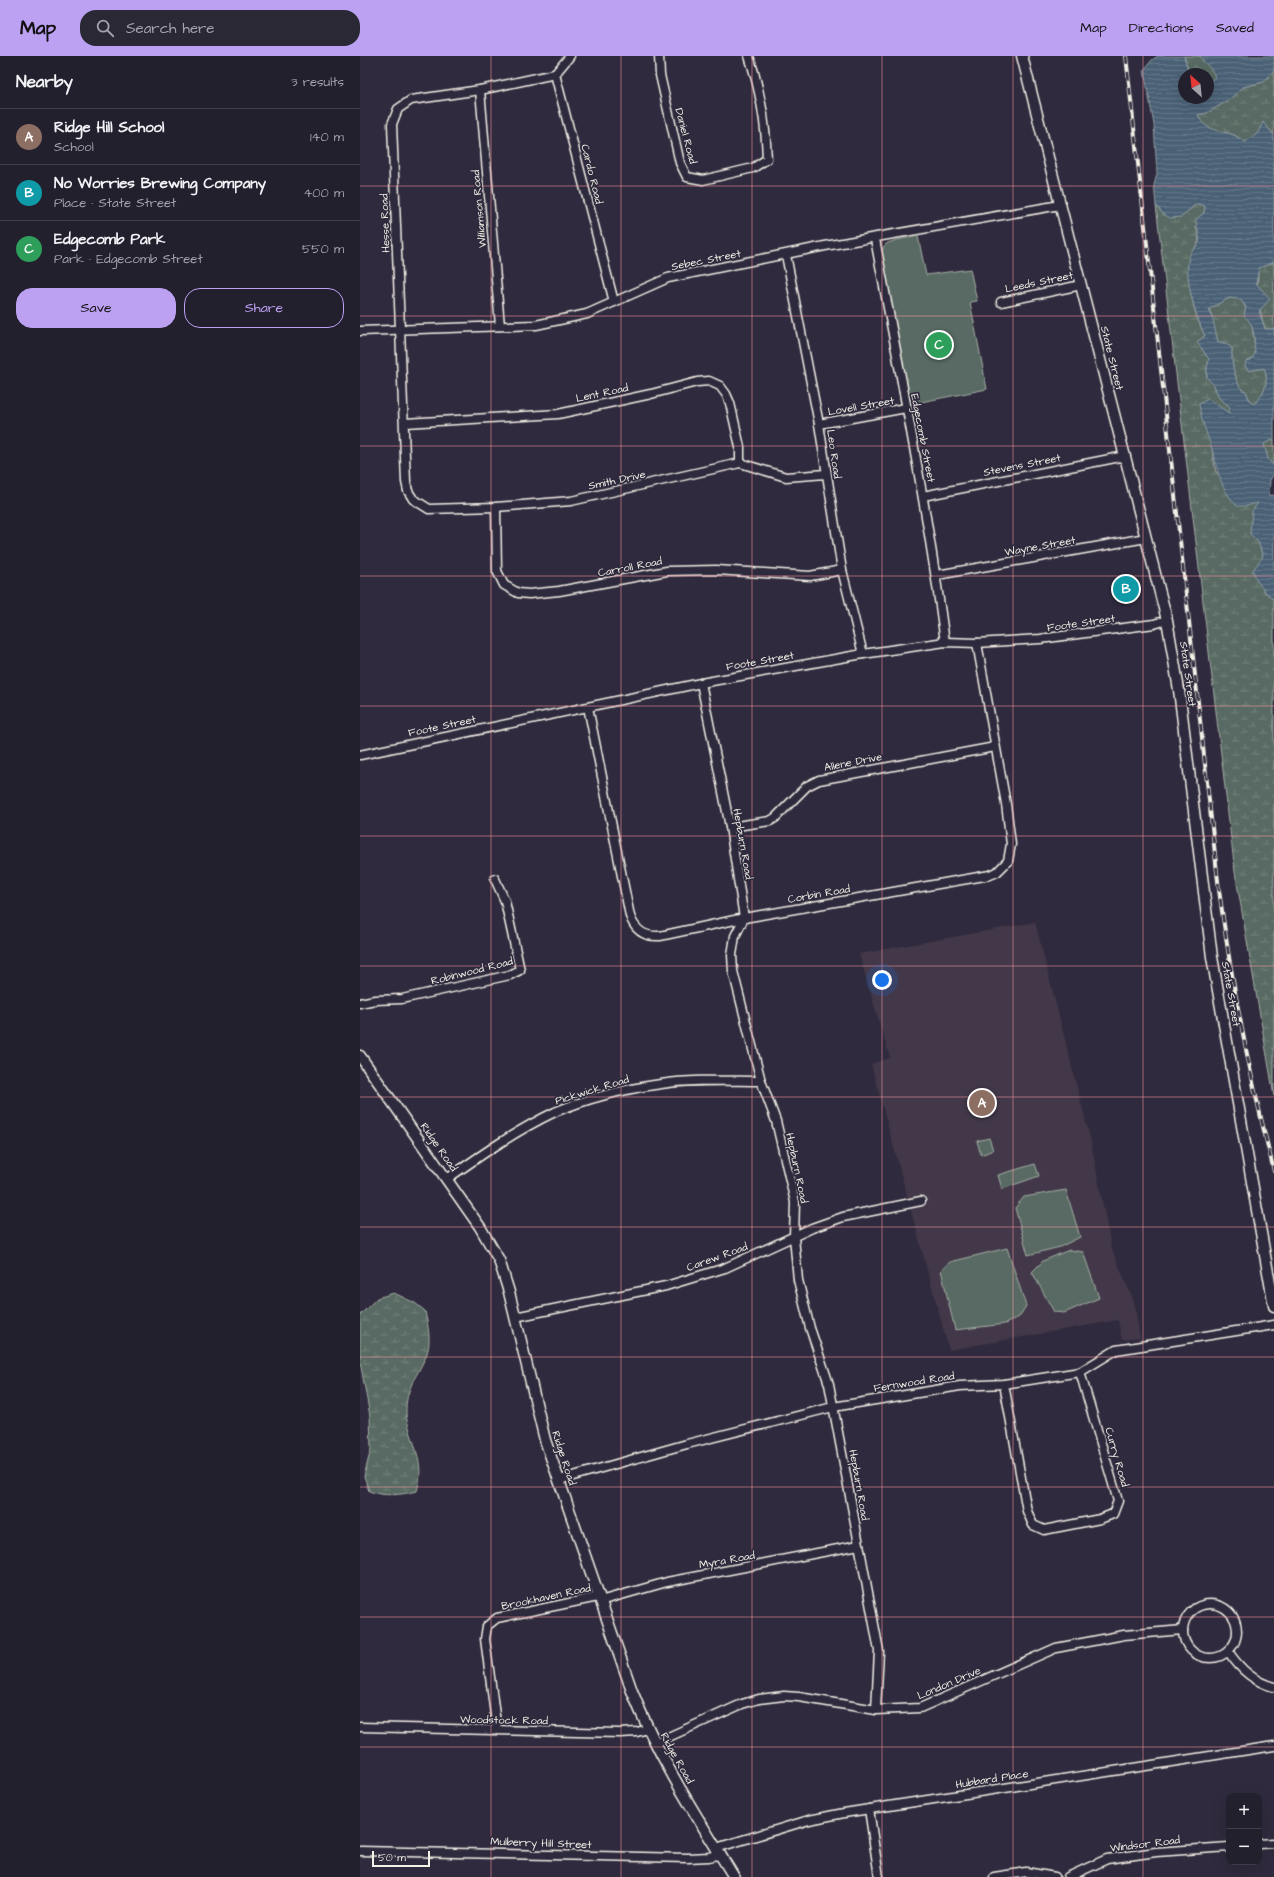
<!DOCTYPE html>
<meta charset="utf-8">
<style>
:root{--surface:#23202e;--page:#2b2836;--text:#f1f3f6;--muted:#a3a3aa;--line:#403e4a;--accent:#bca0f2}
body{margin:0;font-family:"Architects Daughter",sans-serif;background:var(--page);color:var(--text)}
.controls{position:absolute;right:12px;bottom:12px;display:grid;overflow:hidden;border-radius:8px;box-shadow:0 4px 16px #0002}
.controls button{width:36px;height:36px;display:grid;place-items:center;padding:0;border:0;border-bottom:1px solid var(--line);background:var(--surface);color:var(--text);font:20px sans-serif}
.compass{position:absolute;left:818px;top:12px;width:36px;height:36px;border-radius:50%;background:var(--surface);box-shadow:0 4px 16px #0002;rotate:333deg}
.scale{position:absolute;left:12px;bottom:10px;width:58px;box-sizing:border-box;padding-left:4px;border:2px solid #f4f1e8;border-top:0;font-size:11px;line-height:14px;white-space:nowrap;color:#f4f1e8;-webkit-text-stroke:3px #2f2a3d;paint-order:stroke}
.you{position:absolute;left:522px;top:924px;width:14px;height:14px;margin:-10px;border:3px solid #fff;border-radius:50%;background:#1a73e8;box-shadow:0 0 0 6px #1a73e833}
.badge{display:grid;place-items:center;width:26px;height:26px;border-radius:50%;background:var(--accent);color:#fff;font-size:13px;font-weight:700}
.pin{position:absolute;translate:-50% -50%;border:2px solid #fff;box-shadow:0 1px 4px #0006}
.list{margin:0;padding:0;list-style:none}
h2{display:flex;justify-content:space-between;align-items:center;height:52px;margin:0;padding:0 16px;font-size:17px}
h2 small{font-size:13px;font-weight:400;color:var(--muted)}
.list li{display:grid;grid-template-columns:26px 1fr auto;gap:12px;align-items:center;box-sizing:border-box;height:56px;padding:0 16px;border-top:1px solid var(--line)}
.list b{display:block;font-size:15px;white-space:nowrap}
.list p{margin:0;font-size:13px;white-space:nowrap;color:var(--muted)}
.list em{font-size:13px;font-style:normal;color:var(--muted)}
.actions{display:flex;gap:8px;padding:12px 16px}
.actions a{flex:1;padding:9px 0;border:1px solid var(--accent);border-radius:16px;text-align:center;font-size:14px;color:var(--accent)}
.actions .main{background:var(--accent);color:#111}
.icon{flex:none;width:22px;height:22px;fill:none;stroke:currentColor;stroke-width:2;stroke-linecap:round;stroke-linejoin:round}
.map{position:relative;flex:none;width:914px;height:1821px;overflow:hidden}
header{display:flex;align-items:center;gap:24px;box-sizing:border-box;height:56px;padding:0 20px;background:var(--accent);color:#111}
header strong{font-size:19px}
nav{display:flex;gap:22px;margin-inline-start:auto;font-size:14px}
.search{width:280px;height:36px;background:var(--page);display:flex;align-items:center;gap:10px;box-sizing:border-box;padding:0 14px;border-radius:16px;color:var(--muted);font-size:15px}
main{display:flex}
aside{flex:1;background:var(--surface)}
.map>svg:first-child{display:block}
.built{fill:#433949}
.green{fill:#586b63;stroke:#a6aea6}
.wetland{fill:url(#wetland-marsh);stroke:#a6aea6}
.water{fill:url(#water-rules);stroke:#8e9ba3;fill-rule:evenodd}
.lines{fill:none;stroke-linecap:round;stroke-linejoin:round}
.minor-casing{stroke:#f4f1e8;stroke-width:11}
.major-casing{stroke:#f4f1e8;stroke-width:13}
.minor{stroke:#2f2a3d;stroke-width:8}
.major{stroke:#2f2a3d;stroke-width:10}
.rail-casing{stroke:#f4f1e8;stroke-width:4}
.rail{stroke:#2f2a3d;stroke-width:2.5;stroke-dasharray:8;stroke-linecap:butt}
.grid{fill:none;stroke:#ff9aa2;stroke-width:1;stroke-opacity:0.55}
.labels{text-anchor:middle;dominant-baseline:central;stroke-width:3.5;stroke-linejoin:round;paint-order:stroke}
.street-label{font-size:11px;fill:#f4f1e8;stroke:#2f2a3d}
</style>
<header>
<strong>Map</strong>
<div class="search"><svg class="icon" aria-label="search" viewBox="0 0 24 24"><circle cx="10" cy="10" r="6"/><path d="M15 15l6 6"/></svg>Search here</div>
<nav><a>Map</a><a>Directions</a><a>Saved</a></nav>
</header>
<main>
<aside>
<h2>Nearby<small>3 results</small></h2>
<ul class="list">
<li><span class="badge" style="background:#8d6e63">A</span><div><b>Ridge Hill School</b><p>School</p></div><em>140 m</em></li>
<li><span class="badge" style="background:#0f9aa8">B</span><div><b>No Worries Brewing Company</b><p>Place · State Street</p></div><em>400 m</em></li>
<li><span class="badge" style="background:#2e9e5b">C</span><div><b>Edgecomb Park</b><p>Park · Edgecomb Street</p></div><em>550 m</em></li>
</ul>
<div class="actions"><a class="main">Save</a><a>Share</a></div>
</aside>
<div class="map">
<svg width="914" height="1821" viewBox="0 0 914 1821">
<defs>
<pattern id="wetland-marsh" width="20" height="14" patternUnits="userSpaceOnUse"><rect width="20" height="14" fill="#586b63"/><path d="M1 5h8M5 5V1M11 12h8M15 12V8" fill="none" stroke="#718179"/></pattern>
<pattern id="water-rules" width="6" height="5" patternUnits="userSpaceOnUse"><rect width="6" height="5" fill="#4a6175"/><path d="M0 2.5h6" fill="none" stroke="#657889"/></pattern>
</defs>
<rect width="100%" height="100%" fill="#2f2a3d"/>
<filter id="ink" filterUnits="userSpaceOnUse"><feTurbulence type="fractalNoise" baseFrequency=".025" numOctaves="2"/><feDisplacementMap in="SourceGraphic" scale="8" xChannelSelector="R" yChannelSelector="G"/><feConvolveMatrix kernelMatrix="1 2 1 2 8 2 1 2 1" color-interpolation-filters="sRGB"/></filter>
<g filter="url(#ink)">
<path class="built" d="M675 866 731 1086 751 1191 774 1246 780 1282 762 1284 758 1264 589 1294 511 1008 530 1002 499 898Z"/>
<g class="green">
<path d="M558 180 566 219 610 213 617 245 610 246 627 333 551 348 523 206C523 201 521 194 524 190 528 184 550 182 558 180Z"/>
<path d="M629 1082 633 1094 621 1099 617 1085Z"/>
<path d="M675 1108 679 1120 642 1133 638 1119Z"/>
<path d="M706 1134 720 1181 700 1191 668 1199 655 1152 664 1141Z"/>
<path d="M647 1192 666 1250 659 1261 645 1268 595 1274 581 1214 590 1206Z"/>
<path d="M709 1194 723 1196 739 1242 704 1257 694 1256 672 1216 683 1205Z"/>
</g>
<g class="wetland">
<path d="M824 0H840C845 8 852 11 856 21L848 28V18H829Z"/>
<path d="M914 14V79L909 73 885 86C881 83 876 80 871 78 857 74 844 74 838 59L847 57 869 44 883 31 904 26Z"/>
<path d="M836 148 845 149 844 157 836 172C845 191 829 191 828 208 828 231 834 259 845 280L837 286 849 303 847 312V322L854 329 859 342 870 351V357L852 394 856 416 898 446 890 478 898 486 903 500 899 506 904 535 914 544V1040L875 816 796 149 802 157 821 161Z"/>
<path d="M914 206V273H905C899 253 895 233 899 212Z"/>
<path d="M869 242 880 243C892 258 894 279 895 298L891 304 889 315 904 312C910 325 904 338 894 348L889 344 886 335 882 334C874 322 871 307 872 292L865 287 858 286 853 269 852 260 849 253Z"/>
<path d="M914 383V410L908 403 903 388Z"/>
<path d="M34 1237 55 1247 65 1255C68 1270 72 1286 66 1300 57 1321 45 1332 46 1357 46 1363 49 1370 50 1375 57 1397 64 1412 57 1435 40 1439 25 1441 9 1435L4 1420 11 1393 10 1360 0 1305V1259L17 1242Z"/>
</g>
<path class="water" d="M798 0H824L829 18H824V42H848V28L855 21C852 11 844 8 840 0H914V14L904 26 883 31 869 44 847 57 838 59C844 74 857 74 871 78 876 80 881 83 885 86L897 78 903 66 914 79V206L899 212 896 227 910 243 899 255 905 273H914V383L904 388 908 403 914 410V418L910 424 909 440 914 439V544C904 535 896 527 893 514L903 500 898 486 890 478 892 455 898 447 886 450H877C860 432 858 416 852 393 847 378 841 364 839 348L848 343 869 357 870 351 859 342 854 329 847 322V312L849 303 837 286 845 280C836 262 821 214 831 196 833 193 837 191 839 187 841 182 836 171 836 163L844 157 845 150 836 148 821 161 810 162 802 157 796 149 794 129 797 118 794 69 784 14 792 4ZM869 242 880 243 886 251 884 260C896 269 894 284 895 298L891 304 886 305 885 310 889 315 904 312C910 325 904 338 894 348L889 344 886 335 882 334C874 322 871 307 872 292L865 287 858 286C855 276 854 263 849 253Z"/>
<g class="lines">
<defs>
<g id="minor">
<path d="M299 0 300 19 320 107 327 121 343 124 393 112 407 103C406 68 400 33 389 0"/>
<path d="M195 18 120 34 51 44 38 53 32 68 46 426 48 435 53 443 69 453 136 451 211 445 380 407 426 421 466 418"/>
<path d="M195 18 254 246"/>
<path d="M195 18 210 0"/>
<path d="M120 34 140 270"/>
<path d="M515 183C540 317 567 451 585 586"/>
<path d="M426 199 459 368 482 514 503 598"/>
<path d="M641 246 721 229"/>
<path d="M0 275 176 269 227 258 308 222 465 190 700 149"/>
<path d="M45 367 198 358 291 338 337 326 349 325 360 330 366 338 370 347 380 391V407"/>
<path d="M459 368 546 352"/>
<path d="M563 440 765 400"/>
<path d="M136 451 137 515 144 529 158 537 169 538 199 535 307 515 356 514 450 520 482 514"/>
<path d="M577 519 786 482"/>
<path d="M341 627 370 771 384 862 375 880 372 899 373 915 401 1025 416 1065 435 1146 434 1181 438 1224 450 1272 469 1328 519 1595 516 1654"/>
<path d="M228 651 270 860C275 875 285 881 300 880L384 862 630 819 637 816 648 805 651 788 646 748 617 587"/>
<path d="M0 699 341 627 503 598 585 586 617 587 680 583 794 568 807 564"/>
<path d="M370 771 410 765 415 762 447 730 459 724 635 691"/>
<path d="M0 947 15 944 42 943 150 919 160 914 145 845 135 823"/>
<path d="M87 1123C121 1099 157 1074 195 1056 228 1042 265 1033 301 1028 334 1023 368 1025 401 1025"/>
<path d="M155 1261 306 1230 365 1212 452 1172 483 1161 561 1145"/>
<path d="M644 1328 667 1455 673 1469 684 1474 740 1463 753 1458 758 1445 720 1316"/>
<path d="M199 1424 327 1388 473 1351 600 1330 644 1328 720 1316 756 1294 914 1269"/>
<path d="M240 1545 307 1526 499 1489"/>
<circle cx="850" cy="1575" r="27"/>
<path d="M868 1595C879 1612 894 1626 914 1631"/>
<path d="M0 1671 260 1677 277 1676 288 1673"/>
<path d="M137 1674 125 1583 127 1570 137 1562 238 1541"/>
<path d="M295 1687 382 1648 399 1643 424 1640 439 1641 516 1654 560 1652 696 1592 764 1579 823 1574"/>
<path d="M509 1753 519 1821"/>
<path d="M899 1788 914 1787"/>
<path d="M356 1792 449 1764 484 1757 914 1690"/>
<path d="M0 1795 328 1802 349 1801 361 1798"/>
<path d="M634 1821 666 1816 695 1821"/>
<path d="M708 1821 747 1803 796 1796 869 1791"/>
</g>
<g id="major">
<path d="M662 0 807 564 819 634 852 901 914 1250"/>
<path d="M0 1000 120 1171 139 1204 149 1236 185 1384 272 1635C298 1701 337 1761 374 1821"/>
</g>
</defs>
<use href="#minor" class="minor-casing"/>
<use href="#major" class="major-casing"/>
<use href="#minor" class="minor"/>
<use href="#major" class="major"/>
<defs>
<path id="rail" d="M766 0 859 834C872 929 890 1022 914 1115"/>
</defs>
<use href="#rail" class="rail-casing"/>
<use href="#rail" class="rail"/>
</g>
</g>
<path class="grid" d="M131 0V1821M261 0V1821M392 0V1821M522 0V1821M653 0V1821M783 0V1821M0 130H914M0 260H914M0 390H914M0 520H914M0 650H914M0 780H914M0 910H914M0 1041H914M0 1171H914M0 1301H914M0 1431H914M0 1561H914M0 1691H914"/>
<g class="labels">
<g class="street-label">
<text transform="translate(326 80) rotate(75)">Daniel Road</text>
<text transform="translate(232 118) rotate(76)">Cardo Road</text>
<text transform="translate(119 153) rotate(-95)">Williamson Road</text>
<text transform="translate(25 167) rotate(-92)">Hesse Road</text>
<text transform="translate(346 204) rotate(-11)">Sebec Street</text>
<text transform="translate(679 226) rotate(-12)">Leeds Street</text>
<text transform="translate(752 302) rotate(76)">State Street</text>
<text transform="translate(242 337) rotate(-12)">Lent Road</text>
<text transform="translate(501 350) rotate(-10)">Lovell Street</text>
<text transform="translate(563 382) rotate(79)">Edgecomb Street</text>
<text transform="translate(474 398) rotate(82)">Leo Road</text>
<text transform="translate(662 409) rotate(-11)">Stevens Street</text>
<text transform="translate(257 424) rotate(-12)">Smith Drive</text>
<text transform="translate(680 490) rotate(-10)">Wayne Street</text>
<text transform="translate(270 511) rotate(-11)">Carroll Road</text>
<text transform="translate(721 567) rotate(-8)">Foote Street</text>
<text transform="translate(400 605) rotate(-10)">Foote Street</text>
<text transform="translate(828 618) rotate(82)">State Street</text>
<text transform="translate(82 670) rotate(-12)">Foote Street</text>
<text transform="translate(493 706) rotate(-11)">Allene Drive</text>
<text transform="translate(383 788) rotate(80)">Hepburn Road</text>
<text transform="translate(459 838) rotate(-10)">Corbin Road</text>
<text transform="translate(112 915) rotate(-14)">Robinwood Road</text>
<text transform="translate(871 938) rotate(80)">State Street</text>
<text transform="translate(232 1034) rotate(-17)">Pickwick Road</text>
<text transform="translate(79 1091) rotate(55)">Ridge Road</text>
<text transform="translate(437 1112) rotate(78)">Hepburn Road</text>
<text transform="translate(357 1201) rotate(-20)">Carew Road</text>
<text transform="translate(554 1326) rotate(-9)">Fernwood Road</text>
<text transform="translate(757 1401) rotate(74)">Curry Road</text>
<text transform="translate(204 1402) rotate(72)">Ridge Road</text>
<text transform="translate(499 1429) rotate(80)">Hepburn Road</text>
<text transform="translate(367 1504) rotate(-10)">Myra Road</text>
<text transform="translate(186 1541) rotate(-12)">Brookhaven Road</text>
<text transform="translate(589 1627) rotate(-23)">London Drive</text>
<text transform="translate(144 1664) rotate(1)">Woodstock Road</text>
<text transform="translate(317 1702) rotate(61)">Ridge Road</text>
<text transform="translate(632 1723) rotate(-9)">Hubbard Place</text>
<text transform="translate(181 1787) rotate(2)">Mulberry Hill Street</text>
<text transform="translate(785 1788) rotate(-7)">Windsor Road</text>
</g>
</g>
</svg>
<div class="controls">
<button>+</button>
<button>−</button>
</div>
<svg class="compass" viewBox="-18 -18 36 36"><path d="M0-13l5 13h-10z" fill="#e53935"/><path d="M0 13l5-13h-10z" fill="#a3a3aa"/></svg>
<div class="scale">50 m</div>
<div class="you"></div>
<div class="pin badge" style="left:622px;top:1047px;background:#8d6e63">A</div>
<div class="pin badge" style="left:766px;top:533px;background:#0f9aa8">B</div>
<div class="pin badge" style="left:579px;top:289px;background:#2e9e5b">C</div>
</div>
</main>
